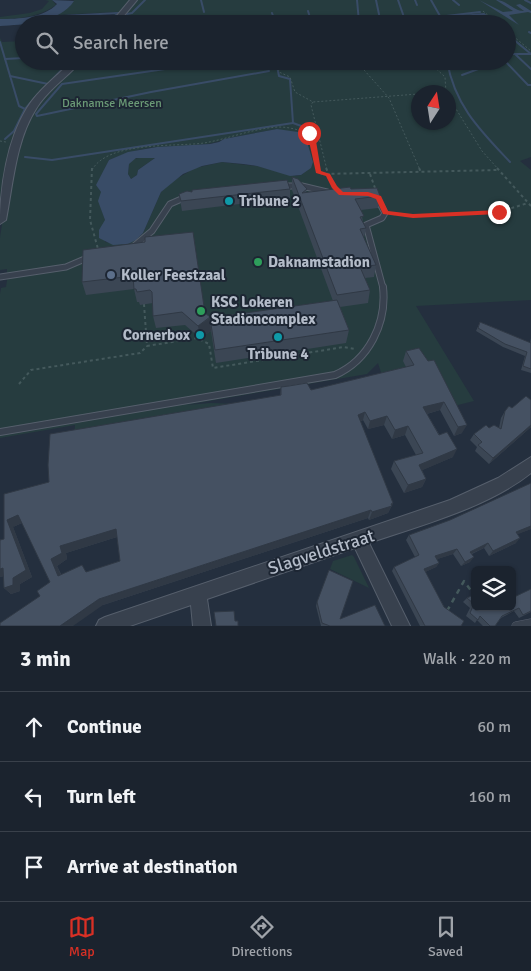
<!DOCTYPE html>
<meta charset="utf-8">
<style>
:root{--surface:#1b232e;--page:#242b36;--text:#f1f3f6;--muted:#a0a4aa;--line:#39404a;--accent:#d93025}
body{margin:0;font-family:Signika,sans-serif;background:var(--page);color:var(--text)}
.controls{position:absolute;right:15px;bottom:15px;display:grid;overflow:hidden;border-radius:8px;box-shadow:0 1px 4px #0004}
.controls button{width:45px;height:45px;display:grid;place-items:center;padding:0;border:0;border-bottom:1px solid var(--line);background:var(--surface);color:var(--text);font:25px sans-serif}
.compass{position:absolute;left:411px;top:85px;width:45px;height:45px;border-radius:50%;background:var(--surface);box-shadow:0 1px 4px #0004;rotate:12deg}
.stop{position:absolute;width:15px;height:15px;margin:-11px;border:4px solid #d93025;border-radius:50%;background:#fff}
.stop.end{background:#d93025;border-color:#fff;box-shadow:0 1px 5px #0008}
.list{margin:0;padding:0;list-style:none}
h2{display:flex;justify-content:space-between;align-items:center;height:65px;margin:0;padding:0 20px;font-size:21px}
h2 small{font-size:16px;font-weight:400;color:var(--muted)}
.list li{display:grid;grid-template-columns:32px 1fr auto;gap:15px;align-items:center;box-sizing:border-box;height:70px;padding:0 20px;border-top:1px solid var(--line)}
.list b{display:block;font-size:19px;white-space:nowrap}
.list em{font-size:16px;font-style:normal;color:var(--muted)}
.icon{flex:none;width:28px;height:28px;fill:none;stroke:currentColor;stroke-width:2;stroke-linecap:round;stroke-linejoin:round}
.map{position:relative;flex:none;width:531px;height:626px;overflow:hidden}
.search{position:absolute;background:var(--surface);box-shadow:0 1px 4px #0004;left:15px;right:15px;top:15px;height:55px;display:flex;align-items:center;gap:12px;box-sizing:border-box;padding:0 18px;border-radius:28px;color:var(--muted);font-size:19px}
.sheet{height:275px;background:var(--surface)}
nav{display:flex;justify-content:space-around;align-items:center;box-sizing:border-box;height:70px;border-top:1px solid var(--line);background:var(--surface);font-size:14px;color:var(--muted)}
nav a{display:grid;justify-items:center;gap:2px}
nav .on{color:var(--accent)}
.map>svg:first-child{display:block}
.green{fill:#263c3f;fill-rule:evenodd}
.water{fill:#394c67;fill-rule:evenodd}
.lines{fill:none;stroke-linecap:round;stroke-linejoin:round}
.stream{stroke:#394c67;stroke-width:2}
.service-far2-casing{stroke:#565f6c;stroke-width:7}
.service-far1-casing{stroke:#565f6c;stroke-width:8}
.service-casing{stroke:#565f6c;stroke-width:9}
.minor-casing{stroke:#565f6c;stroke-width:2}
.tertiary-casing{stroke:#565f6c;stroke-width:2}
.path-far2{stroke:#44595c;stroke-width:1;stroke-dasharray:2 2;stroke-linecap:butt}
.path-far1{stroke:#44595c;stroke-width:2;stroke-dasharray:3 3;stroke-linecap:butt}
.path{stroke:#44595c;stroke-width:2.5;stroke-dasharray:5 5;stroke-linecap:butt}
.service-far2{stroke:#38414e;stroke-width:5}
.service-far1{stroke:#38414e;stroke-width:6}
.service{stroke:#38414e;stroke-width:8}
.minor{fill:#38414e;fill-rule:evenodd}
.tertiary{fill:#38414e;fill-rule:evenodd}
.wall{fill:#3b4654;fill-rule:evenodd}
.shaded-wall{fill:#303945}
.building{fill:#455162;stroke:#303945;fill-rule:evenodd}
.route{fill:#d93025}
.culture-dot{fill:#0f9aa8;stroke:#1d2633;stroke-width:2}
.leisure-dot{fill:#2e9e5b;stroke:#1d2633;stroke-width:2}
.service-dot{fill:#5c6f8a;stroke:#1d2633;stroke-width:2}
.labels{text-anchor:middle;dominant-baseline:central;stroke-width:4;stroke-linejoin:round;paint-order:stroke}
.far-park-label{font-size:12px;fill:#6b9a76;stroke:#1d2633}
.poi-label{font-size:15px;font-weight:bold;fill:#b4bcc9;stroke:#1d2633;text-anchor:start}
.near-street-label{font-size:18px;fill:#b4bcc9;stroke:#1d2633}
</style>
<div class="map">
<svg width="531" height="626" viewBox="0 0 531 626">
<rect width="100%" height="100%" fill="#242f3e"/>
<g class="green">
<path d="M45 0H52L56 5C40 17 19 19 0 19V17L30 13 42 9 49 1Z"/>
<path d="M74 0H132L110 24 106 23 116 12 57 15 69 7Z"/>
<path d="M137 0H531V157L520 161 531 170V300L416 306 474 401 450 407 383 379 378 363 367 374 186 405 211 403 260 405 74 439 75 425 0 438V294L1 288 6 287 8 274H7V269L0 270C0 260 0 249 0 239 4 208 20 130 37 106 49 90 66 76 80 61H507V24H116ZM418 92H448V122H418ZM277 129 308 138 310 168 301 175 296 176 257 166 238 164 222 162 195 168 171 182 161 192 143 233C132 246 120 244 105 242V220L101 208V192L97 185 109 160C126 153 142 148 159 147 175 147 213 146 224 139Z"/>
<path d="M0 38 2 42 24 41V61H74L33 104 8 164 0 201Z"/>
<path d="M139 158H155L138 170 137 175 131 179 128 174 129 164 133 159Z"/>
<path d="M352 555 354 557 369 588 330 569 333 561Z"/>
</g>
<g class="water">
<path d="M52 0 74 1C61 22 22 25 0 26V19C18 19 44 18 57 4Z"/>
<path d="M479 0 503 12 513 11 496 0C507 0 513 11 524 11L516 5 520 4 531 11V13L528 12 509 15 519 25Z"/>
<path d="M277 129 298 132 308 137V145L313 162 311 168 301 175 290 176 257 166 243 164 222 162 202 166 183 174 161 192 143 233 136 240 128 244 113 245 99 238V230L105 220 98 201 101 192 96 185 109 160 128 152 157 147 210 144 219 142 224 139ZM136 158H155L138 170 137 175 131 179 128 174 129 164Z"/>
</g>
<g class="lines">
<g class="stream">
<path d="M201 0 204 12"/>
<path d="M357 0 359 22"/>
<path d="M376 0 380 19"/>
<path d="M398 0 405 20"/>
<path d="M415 0 417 5"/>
<path d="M431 0 440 16"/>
<path d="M453 0 459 5"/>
<path d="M525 0 531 3"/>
<path d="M308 11 312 24"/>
<path d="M272 13 276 24"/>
<path d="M127 14 132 13 145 0"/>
<path d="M64 16 118 13"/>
<path d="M451 17 484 14 495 24"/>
<path d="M461 17 468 24"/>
<path d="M217 19 240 16 242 24"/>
<path d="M127 21 202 16 206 17 207 24"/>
<path d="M451 21 454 24"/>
<path d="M108 23 118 13"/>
<path d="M277 24 311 17"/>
<path d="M325 24 341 21 366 24"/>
<path d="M379 24 480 12"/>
<path d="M441 24 437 19 446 17"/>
<path d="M529 32 531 33"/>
<path d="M507 34 531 54"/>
<path d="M0 42 19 106 25 109"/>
<path d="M507 54H531"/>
<path d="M515 54 531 69"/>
<path d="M5 59 24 58"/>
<path d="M83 61 81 64 107 61"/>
<path d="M220 61 62 84 36 114 37 116 151 92 269 71"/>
<path d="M276 61 279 76 290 79 293 123 315 131"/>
<path d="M447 61C455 106 480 130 510 162"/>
<path d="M487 61H496"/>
<path d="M505 61 528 85H531"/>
<path d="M462 75 481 68 476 61"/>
<path d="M10 76 48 84"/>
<path d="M51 81 70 61"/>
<path d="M5 139 14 131 25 109 38 94"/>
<path d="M25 157 52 160 293 123"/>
</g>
<defs>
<g id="service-far2">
<path d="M282 186H302L327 192"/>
<path d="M376 196 385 213 382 218 366 225 383 288"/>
<path d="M134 246 152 231 170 204 186 197"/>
<path d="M0 277 66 267 87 258"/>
</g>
<path id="service-far1" d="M0 432 335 375C369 360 387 323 383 287"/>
<path id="service" d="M516 626 531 623"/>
<path id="minor" d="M531 457V473C487 508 421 525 369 543L410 626H392L355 548 207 599 211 626H193L191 605 130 626H96L99 620 105 617 450 500 498 478Z"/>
<g id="tertiary">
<path d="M130 0H137L117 24H110Z"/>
<path d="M72 61H81C67 78 47 90 36 109 16 140 13 184 6 220L0 224C0 187 7 140 27 108 38 90 57 76 72 61Z"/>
</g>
</defs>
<use href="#service-far2" class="service-far2-casing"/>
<use href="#service-far1" class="service-far1-casing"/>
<use href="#service" class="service-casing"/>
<use href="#minor" class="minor-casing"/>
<use href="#tertiary" class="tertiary-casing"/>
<g class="path-far2">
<path d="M483 11 498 24"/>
<path d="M507 31 531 51"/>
<path d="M277 61 279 72 290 77 295 92 313 102 418 94"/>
<path d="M356 61 389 98 420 170"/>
<path d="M428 61 445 77 446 92"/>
<path d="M428 92 445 91"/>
<path d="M448 96 482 151 499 170"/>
<path d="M313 102 311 105 327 170"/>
<path d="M0 141 6 142"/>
<path d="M92 170C108 141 175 147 204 143 228 139 254 128 279 127 289 127 299 130 309 133L313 141 318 170"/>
</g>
<g class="path-far1">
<path d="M92 168 90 220 98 249"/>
<path d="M317 168 318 172 323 174 498 170"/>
<path d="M326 168 335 187"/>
<path d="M419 168 421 172"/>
<path d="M497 168 531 206"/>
<path d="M370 174 375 188"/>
<path d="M392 214 413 216 499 212 528 203"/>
<path d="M144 304 147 346 197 338 209 344 213 368 344 347 355 349"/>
<path d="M19 384 31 370 140 353 147 346"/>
</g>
<path class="path" d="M447 611 464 581 475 596"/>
<use href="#service-far2" class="service-far2"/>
<use href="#service-far1" class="service-far1"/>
<use href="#service" class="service"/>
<use href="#minor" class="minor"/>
<use href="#tertiary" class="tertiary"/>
</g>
<g class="wall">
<path d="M292 177 307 192 351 189 380 196 378 208 361 210 363 222 366 228 364 238 376 265 374 277 365 278 370 290 368 303 340 307 349 330 346 343 216 363 211 331 200 338 185 325 156 328 153 316V303L140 305 139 302H137L134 289 86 295 82 282 83 250 205 313 210 318 333 301 292 190Z"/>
<path d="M290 189V198L182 211 179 194 192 192Z"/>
<path d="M480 322 530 343 531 338V373L521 370 525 356 503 347 476 331Z"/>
<path d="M419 348 462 433 454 436 440 410 427 414 453 457 422 470 426 479 422 487 404 493 391 469 394 461 416 455 405 435 392 439 384 425 368 429 363 420 360 422 393 503 388 513 369 520 368 518 103 605 40 596 50 582 22 523 13 527 32 577 20 584V591L11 594 4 588V576L0 577V540L4 539 49 482 280 396 281 387 311 390 406 367 403 361 406 351ZM117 537 120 561 88 572 61 574 57 566 67 559 66 553Z"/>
<path d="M531 400V427L489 464 475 451 477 447 470 440 474 434 489 428H499L501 418 505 411 512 408Z"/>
<path d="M531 529 517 534 516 543 489 556 484 548 472 554 470 562 461 566 453 554 437 559 439 563 436 567 425 572 444 607 461 626H420L392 571 394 567 415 557 406 540 409 535Z"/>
<path d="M531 589V612L519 618 514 611 501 618 495 626H483L477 620 475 623 466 616 470 608 463 602 467 598 512 607Z"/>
<path d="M317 602 340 619 385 626H321L316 606Z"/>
</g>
<g class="shaded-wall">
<path d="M96 17 98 23 97 24H90Z"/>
<path d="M210 318 211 331 200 338 198 326Z"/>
<path d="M444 402 440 410 419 416 423 407Z"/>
<path d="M365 412 363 420 355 424 358 415Z"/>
<path d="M387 416 384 425 368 429 370 421Z"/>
<path d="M467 425 462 433 454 436 458 427Z"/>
<path d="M531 425V427L489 464 493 458Z"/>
<path d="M408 426 405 435 392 439 395 430Z"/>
<path d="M457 449 453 457 416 473 419 465Z"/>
<path d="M426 479 422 487 404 493 408 485Z"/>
<path d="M393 503 388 513 369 520 372 512Z"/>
<path d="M371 510 368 518 103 605 73 626H60L99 599Z"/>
<path d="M18 515 24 522 13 527 32 577 20 584V591L11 594 4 588 13 578 7 520Z"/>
<path d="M531 526V529L511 537 516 532Z"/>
<path d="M116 529 120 536 66 553 67 559 57 566 64 582 58 576 51 559 60 546Z"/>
<path d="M520 538 516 543 489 556 493 551Z"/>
<path d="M488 543 484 548 466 556 470 552Z"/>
<path d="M457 549 453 554 432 561 435 556Z"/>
<path d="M474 557 470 562 461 566 465 562Z"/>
<path d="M439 563 436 567 421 574 424 569Z"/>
<path d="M3 568 11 574 0 577V569Z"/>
</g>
<g class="building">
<path d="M74 16 96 17 90 24H65Z"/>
<path d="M292 177 298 179 307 189 302 193 350 187 351 189 377 188 380 196 355 199 364 216 360 217 366 228 360 229 376 265 360 267 370 290 337 295Z"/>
<path d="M287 180 290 189 181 201 179 194 187 191 192 192V190Z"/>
<path d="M193 232 205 313 210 317 198 326 182 312 153 316 152 292 150 290 137 292 136 289H134L133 276 82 282 83 250 145 242V237Z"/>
<path d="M337 300 349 330 215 350 210 318Z"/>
<path d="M480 322 531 343V369L523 366 527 352 505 344 478 328Z"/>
<path d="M419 348 428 361 434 360 467 425 458 427 444 402 423 407 439 435 447 432 457 449 419 465 426 479 408 485 394 461 423 453 408 426 395 430 387 416 370 421 365 412 358 415 393 503 391 504 392 506 372 512 371 510 99 599 60 626H0V623L40 596 37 591 50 582 18 515 7 520 26 570 13 578V585L4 588 3 568 0 569V540L4 539V494L49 482 48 465 50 434 281 395V387L289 386 307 383 311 390 414 365 406 351ZM116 529 120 561 86 572 82 565 58 576 51 559 62 553 60 546Z"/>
<path d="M526 396 531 400V425L493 458 478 445 482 442 474 434 486 425 489 428 494 425 501 429 505 411 509 406 512 408Z"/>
<path d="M531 483V526L516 532 520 538 493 551 488 543 470 552 474 557 465 562 457 549 435 556 439 563 424 569 444 607 464 621 461 626H425L394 567 419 555 409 535 450 520Z"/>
<path d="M329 570 353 581 340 619 375 605 385 626H330L322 623 317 602Z"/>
<path d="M531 589V611L523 615 519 608 502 616 495 626H490L480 616 478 620 470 613 474 604 467 598 475 594V607H512V598Z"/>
<path d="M234 611 235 621H238V626H216L214 612Z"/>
</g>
<path class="route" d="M307 132H311L316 141 321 171 330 174 337 186 343 192H368L381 196 388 211 413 214 499 210 502 212 499 214 413 218 383 214 376 199 368 196 339 195 332 188 326 176 316 173Z"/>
<g class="culture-dot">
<circle cx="229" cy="201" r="5"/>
<circle cx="200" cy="335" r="5"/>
<circle cx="278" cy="337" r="5"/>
</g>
<g class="leisure-dot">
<circle cx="258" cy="262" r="5"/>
<circle cx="201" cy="311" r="5"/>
</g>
<circle class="service-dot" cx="111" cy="275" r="5"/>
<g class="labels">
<g class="far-park-label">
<text x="112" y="103">Daknamse Meersen</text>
</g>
<g class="poi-label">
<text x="239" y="201">Tribune 2</text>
<text x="268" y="262">Daknamstadion</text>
<text x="121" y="275">Koller Feestzaal</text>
<text x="211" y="302">KSC Lokeren<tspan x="211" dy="17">Stadioncomplex</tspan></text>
<text x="190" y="335" text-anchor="end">Cornerbox</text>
<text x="278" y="354" text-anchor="middle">Tribune 4</text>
</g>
<g class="near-street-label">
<text transform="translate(321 552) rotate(-18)">Slagveldstraat</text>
</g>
</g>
</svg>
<div class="controls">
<button><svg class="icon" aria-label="layers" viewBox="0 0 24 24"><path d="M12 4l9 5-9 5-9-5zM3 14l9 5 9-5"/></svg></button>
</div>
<svg class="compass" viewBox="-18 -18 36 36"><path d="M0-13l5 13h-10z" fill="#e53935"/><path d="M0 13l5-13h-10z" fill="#a0a4aa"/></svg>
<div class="stop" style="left:309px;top:133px"></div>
<div class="stop end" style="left:499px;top:212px"></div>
<div class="search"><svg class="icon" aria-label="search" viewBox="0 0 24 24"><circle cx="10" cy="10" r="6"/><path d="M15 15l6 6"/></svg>Search here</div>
</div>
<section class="sheet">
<h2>3 min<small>Walk · 220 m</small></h2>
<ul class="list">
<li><svg class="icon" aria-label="ahead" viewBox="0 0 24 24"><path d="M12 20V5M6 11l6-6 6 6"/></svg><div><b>Continue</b></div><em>60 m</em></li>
<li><svg class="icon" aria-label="left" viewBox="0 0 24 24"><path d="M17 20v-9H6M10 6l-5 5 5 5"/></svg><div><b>Turn left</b></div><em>160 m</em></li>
<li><svg class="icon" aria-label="arrive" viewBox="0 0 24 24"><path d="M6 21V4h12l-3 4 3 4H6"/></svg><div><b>Arrive at destination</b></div></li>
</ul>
</section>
<nav>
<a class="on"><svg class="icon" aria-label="map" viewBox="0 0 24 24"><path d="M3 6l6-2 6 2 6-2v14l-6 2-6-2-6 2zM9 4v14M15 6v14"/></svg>Map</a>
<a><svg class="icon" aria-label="directions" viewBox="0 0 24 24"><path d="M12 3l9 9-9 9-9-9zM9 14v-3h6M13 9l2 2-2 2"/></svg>Directions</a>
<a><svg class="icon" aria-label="saved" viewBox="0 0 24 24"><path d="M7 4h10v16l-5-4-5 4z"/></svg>Saved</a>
</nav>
